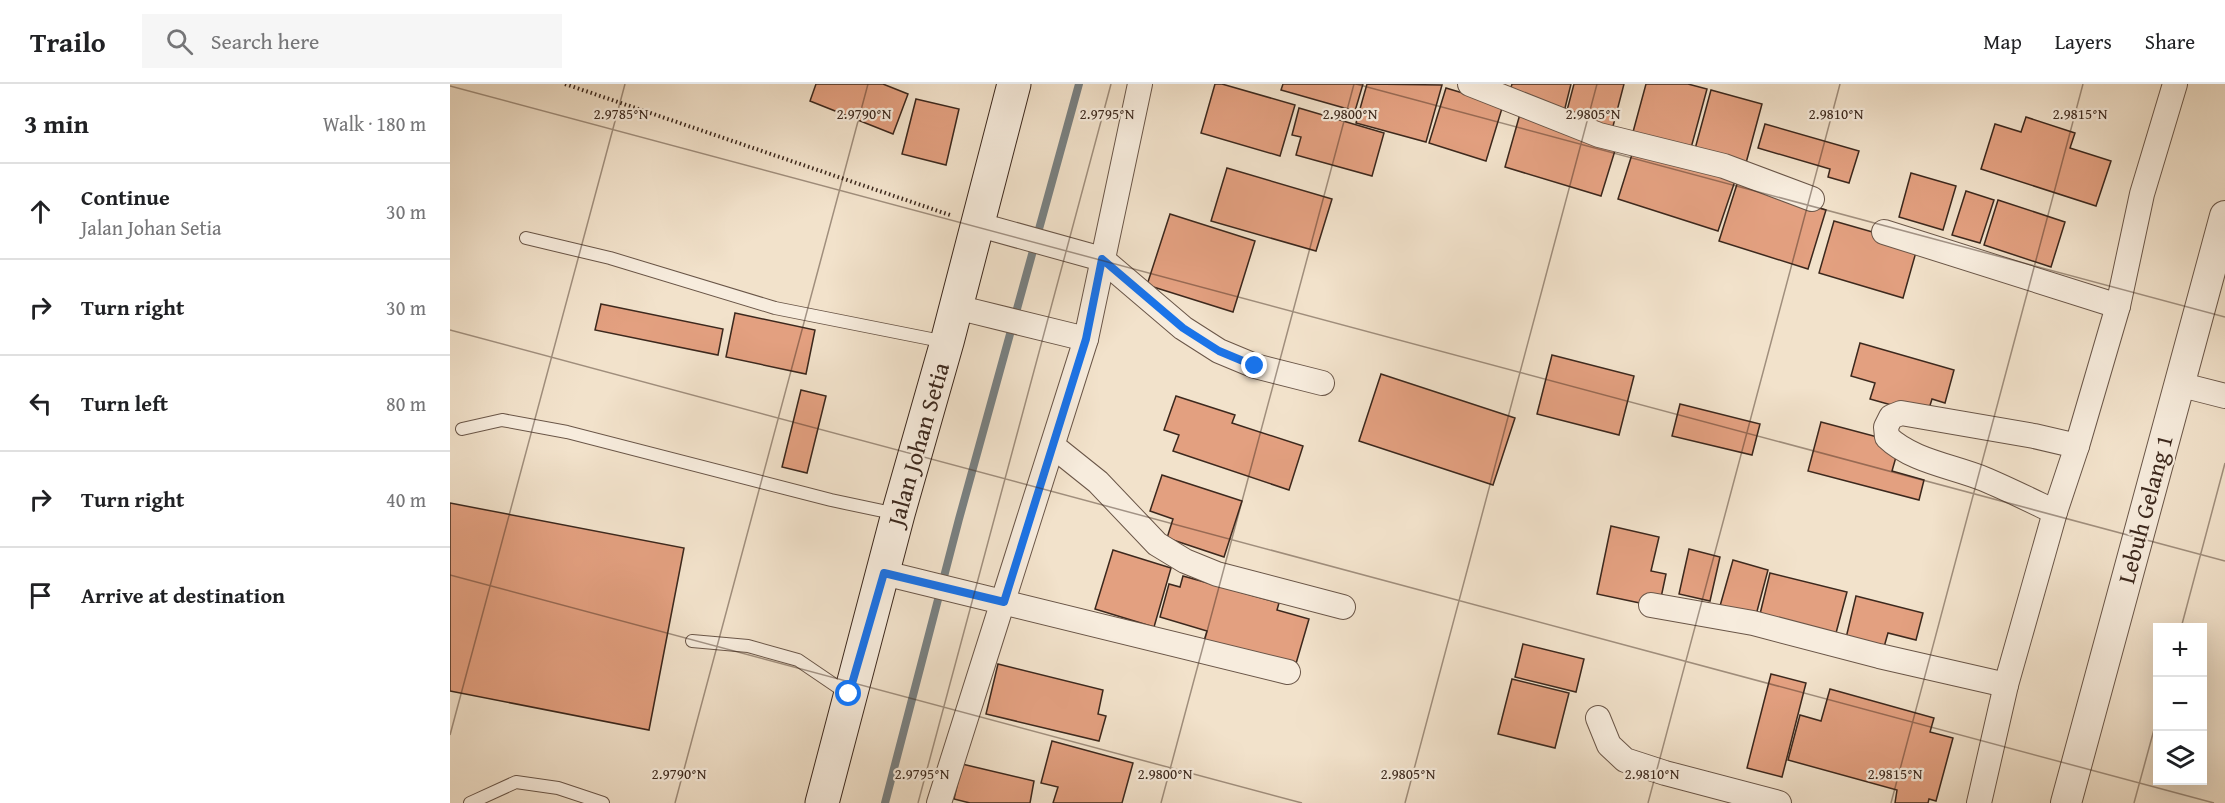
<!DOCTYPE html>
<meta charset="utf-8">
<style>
:root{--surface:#fff;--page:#f6f6f6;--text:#202124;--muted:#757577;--line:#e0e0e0}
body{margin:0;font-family:"Gentium Book Plus",serif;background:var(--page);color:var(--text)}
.controls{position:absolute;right:18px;bottom:18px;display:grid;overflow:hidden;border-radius:0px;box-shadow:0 6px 24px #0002}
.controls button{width:54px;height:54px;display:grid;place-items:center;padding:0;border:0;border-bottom:2px solid var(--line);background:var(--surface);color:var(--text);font:30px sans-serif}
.stop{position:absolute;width:18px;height:18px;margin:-14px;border:4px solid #1a73e8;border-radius:50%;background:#fff}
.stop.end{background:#1a73e8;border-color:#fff;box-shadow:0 2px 6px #0008}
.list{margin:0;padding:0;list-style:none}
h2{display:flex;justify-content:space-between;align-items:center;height:78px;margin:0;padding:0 24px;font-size:26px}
h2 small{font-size:20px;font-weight:400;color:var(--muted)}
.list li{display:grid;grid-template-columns:39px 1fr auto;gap:18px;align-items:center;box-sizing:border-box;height:96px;padding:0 24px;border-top:2px solid var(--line)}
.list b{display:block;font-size:22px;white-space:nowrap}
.list p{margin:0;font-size:20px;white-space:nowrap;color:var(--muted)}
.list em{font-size:20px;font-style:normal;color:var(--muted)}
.icon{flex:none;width:33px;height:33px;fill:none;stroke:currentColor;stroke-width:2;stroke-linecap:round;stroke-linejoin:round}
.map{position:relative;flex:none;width:1775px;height:719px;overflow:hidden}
header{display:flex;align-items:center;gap:36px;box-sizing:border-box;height:84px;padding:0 30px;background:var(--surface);border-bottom:2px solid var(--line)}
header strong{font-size:28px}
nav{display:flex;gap:33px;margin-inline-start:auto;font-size:21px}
.search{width:420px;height:54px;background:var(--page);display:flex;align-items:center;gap:15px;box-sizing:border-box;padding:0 21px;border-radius:0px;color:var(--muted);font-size:22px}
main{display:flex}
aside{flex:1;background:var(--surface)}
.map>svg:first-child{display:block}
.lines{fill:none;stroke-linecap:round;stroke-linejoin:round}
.stream{stroke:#798081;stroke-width:8}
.building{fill:#e3a080;stroke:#3c281d;stroke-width:1.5}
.service-casing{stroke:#6a5648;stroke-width:14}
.minor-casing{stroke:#6a5648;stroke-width:26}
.tertiary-casing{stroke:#6a5648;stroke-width:32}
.secondary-casing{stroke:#3c281d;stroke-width:35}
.path{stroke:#3c281d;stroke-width:4;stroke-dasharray:1.5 3;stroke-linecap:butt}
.service{stroke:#f7ecdd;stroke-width:12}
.minor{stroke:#f7ecdd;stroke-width:24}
.tertiary{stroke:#f7ecdd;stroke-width:30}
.secondary{stroke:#f7ecdd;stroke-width:33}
.route{stroke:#1a73e8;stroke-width:8}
.ticks{fill:none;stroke:#3c281d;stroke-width:1.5;stroke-opacity:0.45}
.labels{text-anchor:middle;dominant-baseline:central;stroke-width:4.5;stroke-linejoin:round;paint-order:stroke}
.street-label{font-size:24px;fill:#3c281d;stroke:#f7ecdd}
.ticks-label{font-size:15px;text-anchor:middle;fill:#3c281d;stroke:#f7ecdd;stroke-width:4.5;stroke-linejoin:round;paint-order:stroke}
</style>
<header>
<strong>Trailo</strong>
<div class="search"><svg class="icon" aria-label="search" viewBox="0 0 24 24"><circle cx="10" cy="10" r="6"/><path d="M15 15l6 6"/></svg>Search here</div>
<nav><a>Map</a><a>Layers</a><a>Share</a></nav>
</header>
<main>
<aside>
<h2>3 min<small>Walk · 180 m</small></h2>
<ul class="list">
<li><svg class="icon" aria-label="ahead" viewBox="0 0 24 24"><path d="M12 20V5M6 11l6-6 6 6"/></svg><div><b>Continue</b><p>Jalan Johan Setia</p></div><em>30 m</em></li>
<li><svg class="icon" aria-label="right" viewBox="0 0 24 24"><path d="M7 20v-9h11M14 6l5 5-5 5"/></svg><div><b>Turn right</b></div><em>30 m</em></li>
<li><svg class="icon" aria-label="left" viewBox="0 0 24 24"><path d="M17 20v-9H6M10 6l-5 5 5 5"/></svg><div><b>Turn left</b></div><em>80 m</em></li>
<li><svg class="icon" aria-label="right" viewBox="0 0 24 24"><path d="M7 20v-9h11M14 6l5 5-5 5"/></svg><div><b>Turn right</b></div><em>40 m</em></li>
<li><svg class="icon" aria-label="arrive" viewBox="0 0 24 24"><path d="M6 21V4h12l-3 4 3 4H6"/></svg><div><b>Arrive at destination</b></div></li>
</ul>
</aside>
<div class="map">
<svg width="1775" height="719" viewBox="0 0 1775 719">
<rect width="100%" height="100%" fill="#f2e2cb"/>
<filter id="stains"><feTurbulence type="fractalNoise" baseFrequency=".00333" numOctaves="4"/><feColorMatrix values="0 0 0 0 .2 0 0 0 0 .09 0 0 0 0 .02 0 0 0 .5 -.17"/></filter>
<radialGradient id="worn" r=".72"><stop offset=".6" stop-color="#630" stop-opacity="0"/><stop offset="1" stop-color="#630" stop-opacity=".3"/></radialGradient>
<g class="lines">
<path class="stream" d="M435 719 509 435 629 0"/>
</g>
<g class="building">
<path d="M366 0H433L458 10 443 50 360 17Z"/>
<path d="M765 0H772L845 21 830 72 751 49Z"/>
<path d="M833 0H913L905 27 831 6Z"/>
<path d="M917 0 992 1 976 58 906 39Z"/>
<path d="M1062 0H1121L1114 28 1058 14Z"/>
<path d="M1124 0H1174L1162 46 1115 34Z"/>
<path d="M1196 0H1238L1257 5 1241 64 1183 48Z"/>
<path d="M996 4 1053 21 1036 77 979 59Z"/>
<path d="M1261 6 1312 20 1296 79 1245 65Z"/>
<path d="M466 15 509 25 496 81 452 70Z"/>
<path d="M849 24 934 49 922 92 846 71 851 53 842 51Z"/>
<path d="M1070 30 1167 60 1151 112 1055 83Z"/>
<path d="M1576 33 1625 49 1620 64 1661 77 1646 122 1531 85 1545 40 1571 48Z"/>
<path d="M1315 40 1409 67 1399 99 1378 93 1380 85 1308 64Z"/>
<path d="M1184 64 1285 97 1268 147 1168 115Z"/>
<path d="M777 84 882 115 866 167 761 137Z"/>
<path d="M1461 89 1506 102 1493 146 1449 133Z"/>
<path d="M1288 97 1376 126 1358 185 1269 157Z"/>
<path d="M1516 107 1544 116 1530 159 1502 151Z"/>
<path d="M1548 116 1615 138 1601 183 1534 161Z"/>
<path d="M720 130 805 157 783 228 697 201Z"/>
<path d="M1384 137 1468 161 1453 214 1369 189Z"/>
<path d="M151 220 273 245 268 271 145 246Z"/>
<path d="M285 229 365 246 356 290 276 273Z"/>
<path d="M1410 259 1504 286 1495 319 1482 315 1477 331 1420 315 1425 299 1401 292Z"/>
<path d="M1102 271 1184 292 1169 351 1087 330Z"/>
<path d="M931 290 1065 334 1043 401 909 357Z"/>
<path d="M351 306 376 312 357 389 332 383Z"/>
<path d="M726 312 785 331 782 339 853 362 839 406 723 367 729 351 714 346Z"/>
<path d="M1230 320 1310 340 1302 371 1222 352Z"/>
<path d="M1371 338 1450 359 1442 387 1474 396 1469 416 1358 387Z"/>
<path d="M712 391 792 417 774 473 717 454 723 435 700 427Z"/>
<path d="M0 419 234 464 199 646 0 607Z"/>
<path d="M1161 442 1209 453 1201 487 1216 490 1209 523 1147 510Z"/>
<path d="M1239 465 1270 473 1260 517 1229 510Z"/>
<path d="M663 466 721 484 704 543 645 525Z"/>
<path d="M1283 476 1318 486 1306 531 1270 522Z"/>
<path d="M1320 489 1397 508 1386 549 1310 530Z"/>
<path d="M733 492 829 519 827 526 859 535 845 583 754 557 757 547 710 533 719 500 730 503Z"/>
<path d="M1406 512 1473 529 1466 556 1438 549 1434 563 1396 554Z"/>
<path d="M1073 560 1134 575 1126 608 1065 593Z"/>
<path d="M548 580 653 606 648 630 656 632 649 657 536 630Z"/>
<path d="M1321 590 1356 599 1332 693 1297 684Z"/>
<path d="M1062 595 1119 609 1105 664 1048 650Z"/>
<path d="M1380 605 1484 634 1480 648 1503 654 1486 717 1479 715 1478 719H1445L1447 706 1338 676 1350 631 1371 637Z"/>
<path d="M602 657 683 679 672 719H603L608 703 591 699Z"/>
<path d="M512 680 584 697 580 719H520L504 715Z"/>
</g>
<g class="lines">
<defs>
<g id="service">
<path d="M76 154 160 174 325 224 496 258"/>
<path d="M12 345 52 336 117 348 381 416 447 430"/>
<path d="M242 557 298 562 348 576 398 610"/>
<path d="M20 719 66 698 108 704 153 719"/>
</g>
<g id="minor">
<path d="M1020 0 1149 51 1274 82 1362 115"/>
<path d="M526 140 652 175 733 244 769 267 805 282 872 299"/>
<path d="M1434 148 1668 222"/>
<path d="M506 223 636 255"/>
<path d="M1728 300 1775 312"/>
<path d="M603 362 648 398 707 460 735 477 767 490 893 523"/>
<path d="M1605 428C1582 417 1558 405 1534 395 1502 382 1462 377 1437 353L1436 343 1441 333 1451 329 1584 352 1627 362"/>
<path d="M434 489 838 588"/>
<path d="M1201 521 1303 539 1429 572 1556 601"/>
<path d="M1148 634 1159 661 1175 676 1215 689 1329 719"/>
<path d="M489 719 636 255 690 0"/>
<path d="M1529 719 1556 601 1605 428 1627 362 1668 222 1692 110 1725 0"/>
</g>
<path id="tertiary" d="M1616 719 1775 132"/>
<path id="secondary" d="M372 719 448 430 497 258 564 0"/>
</defs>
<use href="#service" class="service-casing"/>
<use href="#minor" class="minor-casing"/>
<use href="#tertiary" class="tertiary-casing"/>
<use href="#secondary" class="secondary-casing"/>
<path class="path" d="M115 0 500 131"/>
<use href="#service" class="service"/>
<use href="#minor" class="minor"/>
<use href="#tertiary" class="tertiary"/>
<use href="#secondary" class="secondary"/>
</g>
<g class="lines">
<path class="route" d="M399 610 434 489 554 518 636 255 652 175 733 244 769 267 805 282"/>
</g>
<path class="ticks" d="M906 0 1775 233M0 2 1775 477M0 246 1764 719M0 491 852 719M1731 544 1775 379M0 651 175 0M225 719 418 0M468 719 661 0M711 719 904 0M955 719 1147 0M1198 719 1390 0M1441 719 1633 0M1684 719 1708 631"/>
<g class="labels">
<g class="street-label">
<text transform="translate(468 360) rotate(-74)">Jalan Johan Setia</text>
<text transform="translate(1695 425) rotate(-75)">Lebuh Gelang 1</text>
</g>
</g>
<g class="ticks-label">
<text x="414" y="35">2.9790°N</text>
<text x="657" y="35">2.9795°N</text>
<text x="900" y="35">2.9800°N</text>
<text x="1143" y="35">2.9805°N</text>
<text x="1386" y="35">2.9810°N</text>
<text x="1630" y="35">2.9815°N</text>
<text x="171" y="35">2.9785°N</text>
<text x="229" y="695">2.9790°N</text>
<text x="472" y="695">2.9795°N</text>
<text x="715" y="695">2.9800°N</text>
<text x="958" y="695">2.9805°N</text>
<text x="1202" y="695">2.9810°N</text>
<text x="1445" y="695">2.9815°N</text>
</g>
<rect width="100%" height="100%" filter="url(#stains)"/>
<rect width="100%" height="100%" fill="url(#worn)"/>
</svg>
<div class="controls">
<button>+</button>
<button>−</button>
<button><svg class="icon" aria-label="layers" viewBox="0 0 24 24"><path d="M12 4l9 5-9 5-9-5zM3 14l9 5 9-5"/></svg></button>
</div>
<div class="stop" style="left:399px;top:610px"></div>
<div class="stop end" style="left:805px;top:282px"></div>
</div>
</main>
